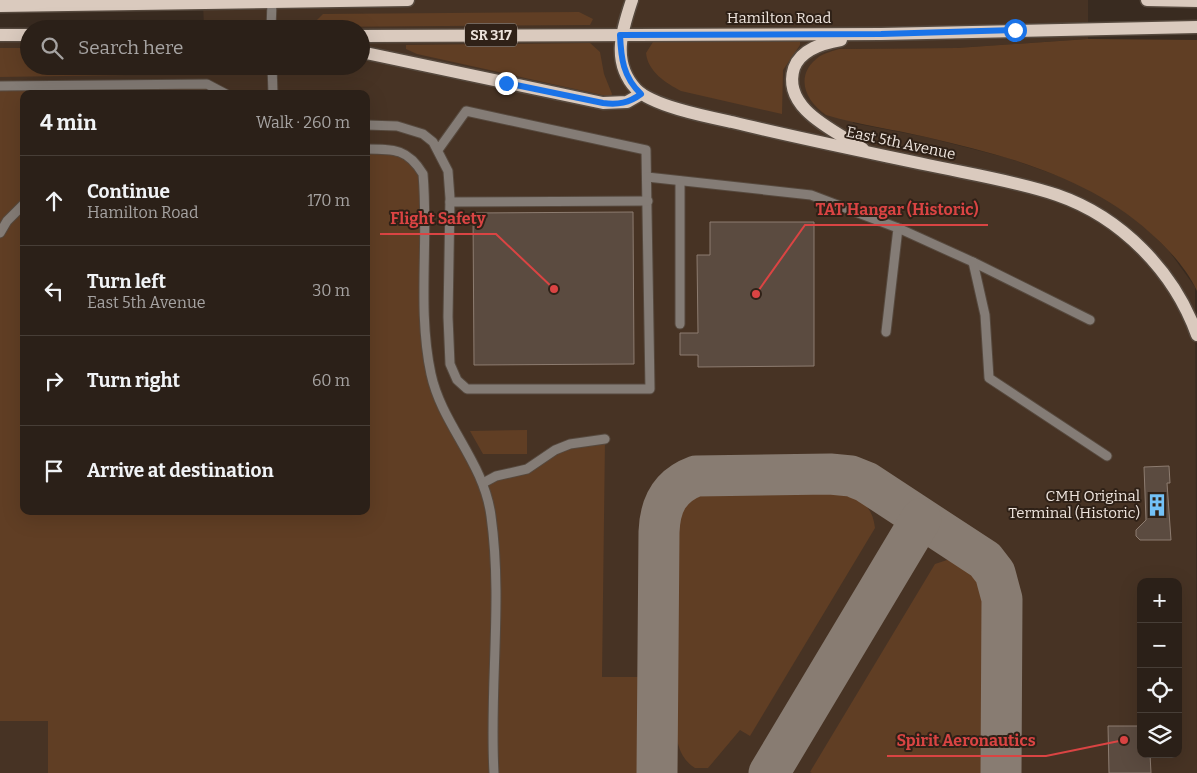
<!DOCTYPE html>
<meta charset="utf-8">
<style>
:root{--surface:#2b2018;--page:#372d25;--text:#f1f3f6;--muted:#a6a3a2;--line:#473e37}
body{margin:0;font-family:Bitter,serif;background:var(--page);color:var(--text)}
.controls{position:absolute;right:15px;bottom:15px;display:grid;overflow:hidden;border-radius:10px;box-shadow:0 5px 20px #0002}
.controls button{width:45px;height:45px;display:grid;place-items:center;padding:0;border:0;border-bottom:1px solid var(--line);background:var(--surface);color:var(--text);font:25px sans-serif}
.stop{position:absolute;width:15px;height:15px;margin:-11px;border:4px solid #1a73e8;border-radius:50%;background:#fff}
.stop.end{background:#1a73e8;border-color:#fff;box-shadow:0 1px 5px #0008}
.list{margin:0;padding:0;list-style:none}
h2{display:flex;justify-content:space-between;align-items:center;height:65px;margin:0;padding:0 20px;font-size:21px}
h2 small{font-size:16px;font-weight:400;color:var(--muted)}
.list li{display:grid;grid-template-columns:32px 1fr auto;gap:15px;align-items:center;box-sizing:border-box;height:90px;padding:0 20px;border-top:1px solid var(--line)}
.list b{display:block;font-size:19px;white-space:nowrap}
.list p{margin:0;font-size:16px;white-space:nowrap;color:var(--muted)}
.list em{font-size:16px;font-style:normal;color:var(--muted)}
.icon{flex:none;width:28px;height:28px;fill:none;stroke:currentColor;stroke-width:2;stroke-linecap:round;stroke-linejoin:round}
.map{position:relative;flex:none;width:1197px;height:773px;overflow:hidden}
.search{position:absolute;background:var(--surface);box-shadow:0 5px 20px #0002;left:20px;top:20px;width:350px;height:55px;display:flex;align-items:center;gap:12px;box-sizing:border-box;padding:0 18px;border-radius:28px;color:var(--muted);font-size:19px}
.panel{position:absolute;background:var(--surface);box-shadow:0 5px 20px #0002;left:20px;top:90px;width:350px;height:425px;border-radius:10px}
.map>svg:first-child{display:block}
.built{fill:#473324;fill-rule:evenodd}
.green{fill:#603e24}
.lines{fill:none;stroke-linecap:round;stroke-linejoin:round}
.taxiway{stroke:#887c72;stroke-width:41}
.building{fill:#5b4b40;stroke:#8d7c70}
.service-casing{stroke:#56493e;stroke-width:11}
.primary-casing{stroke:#56493e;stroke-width:15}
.service{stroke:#847c76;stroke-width:9}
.primary{stroke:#dacabe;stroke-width:12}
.route{stroke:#1a73e8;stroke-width:6}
.labels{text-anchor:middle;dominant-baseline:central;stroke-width:4;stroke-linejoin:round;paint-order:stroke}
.shield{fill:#2f2117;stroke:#b5aaa2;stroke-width:1}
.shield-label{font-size:14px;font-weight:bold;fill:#eee4dd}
.street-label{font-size:15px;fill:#eee4dd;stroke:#2f2117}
.poi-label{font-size:15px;fill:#eee4dd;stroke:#2f2117;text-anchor:end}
.leader{fill:none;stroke:#da4443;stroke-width:2}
.callout-dot{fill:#da4443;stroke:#2f2117;stroke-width:2}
.callout-label{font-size:16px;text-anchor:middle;font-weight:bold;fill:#da4443;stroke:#2f2117;stroke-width:4;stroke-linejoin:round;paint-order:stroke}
</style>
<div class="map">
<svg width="1197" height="773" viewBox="0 0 1197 773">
<rect width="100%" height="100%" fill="#392b20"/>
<path class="built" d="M408 0H1088V39L957 48 839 49 853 123 926 137 1008 158 1073 181 1110 200 1139 221 1169 251 1195 287 1197 773H0V35H29V66H361V29H204L203 2ZM24 94H366V511H24ZM1141 582H1178V754H1141Z"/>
<g class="green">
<path d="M579 12 593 19 590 25 315 27V22L323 14Z"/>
<path d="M1088 39 1197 40V291C1189 273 1173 254 1158 240 1096 179 1009 156 926 137 892 129 859 125 826 115 804 100 794 74 820 56 825 53 833 51 839 49L957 48Z"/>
<path d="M800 41V45L783 70 782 114 681 91C666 83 648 72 646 53L653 42Z"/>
<path d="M590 43 600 52 604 74 612 94 611 97 417 54 406 49V45Z"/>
<path d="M0 48H29V66H256V73L0 77Z"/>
<path d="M207 84 226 94H24V511H366V149L405 152 423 175 424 325 431 376 483 482 527 469 555 450 605 439 602 677H638L637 773H48V721H0V86Z"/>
<path d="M527 430V454H483L470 431Z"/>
<path d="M809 491C838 493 871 491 875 528L750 736 740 730 708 768H695C667 751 677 706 677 677L674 676 675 511C680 501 683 496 694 492Z"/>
<path d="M947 560C970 562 984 575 988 598V773H812L810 772 935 564Z"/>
</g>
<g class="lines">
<g class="taxiway">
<path d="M657 773 659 532C660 505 669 486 696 476L830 474 851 476 866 482 985 560 995 573 1002 599 1001 773"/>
<path d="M769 773 921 519"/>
</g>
</g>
<g class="building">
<path d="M633 212 634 364 474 365 473 213Z"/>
<path d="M710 222H814V366L698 367V355H680V333H698L697 255H710Z"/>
<path d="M1169 466 1170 483H1167L1171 540H1140L1136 536V530L1146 520 1144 467Z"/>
<path d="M1108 726H1141V754H1150L1151 773H1109Z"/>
</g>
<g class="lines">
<defs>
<g id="service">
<path d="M271 29 272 2"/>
<path d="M272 66 273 94"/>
<path d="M0 86 207 84 226 94"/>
<path d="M366 125 397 126 423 134 433 142 448 171 450 198 448 317 450 364 457 380 467 389H650L646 150 466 111 438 150"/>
<path d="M366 149C395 149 408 149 423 174 429 241 417 309 431 374 442 425 484 462 491 516 503 601 489 688 494 773"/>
<path d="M647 177 811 195 898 228 886 332"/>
<path d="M450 202 648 201"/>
<path d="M898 228 973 262 1090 320"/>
<path d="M0 233 7 221 24 204"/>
<path d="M973 262 985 315 989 378 1107 456"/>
<path d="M680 324V181"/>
<path d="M483 483 496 476 527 469 555 450 570 444 605 439"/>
</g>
<g id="primary">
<path d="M632 0C622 30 611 62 636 89 652 106 708 117 732 122 797 138 862 151 928 165 970 174 1015 181 1057 195 1121 217 1174 271 1197 335"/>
<path d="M1147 0 1197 1"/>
<path d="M0 6 408 0"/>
<path d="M0 35H29"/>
<path d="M361 36 881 34 1197 27"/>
<path d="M841 40C823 43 801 49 794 68 781 109 836 131 863 149"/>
<path d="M361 52 603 103 627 102 641 94"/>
</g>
</defs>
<use href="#service" class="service-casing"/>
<use href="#primary" class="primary-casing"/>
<use href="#service" class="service"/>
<use href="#primary" class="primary"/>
</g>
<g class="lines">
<path class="route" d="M506 83 603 103C618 105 629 103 641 94 623 77 621 58 620 35L881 34 1015 30"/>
</g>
<defs>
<symbol id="building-bare" viewBox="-9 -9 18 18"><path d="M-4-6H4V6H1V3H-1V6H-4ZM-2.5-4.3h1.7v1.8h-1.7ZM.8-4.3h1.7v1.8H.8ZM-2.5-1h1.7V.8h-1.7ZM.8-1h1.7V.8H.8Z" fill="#73c1f6" stroke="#2f2117" stroke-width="2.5" paint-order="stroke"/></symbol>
</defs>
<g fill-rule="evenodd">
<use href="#building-bare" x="1141" y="489" width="32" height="32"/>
</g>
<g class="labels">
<rect class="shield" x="465" y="23.5" width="52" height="23" rx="4"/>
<g class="shield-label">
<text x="491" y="35">SR 317</text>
</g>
<g class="street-label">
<text x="779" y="18">Hamilton Road</text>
<text transform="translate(901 143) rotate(12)">East 5th Avenue</text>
</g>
<g class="poi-label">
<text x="1140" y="496">CMH Original<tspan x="1140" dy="17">Terminal (Historic)</tspan></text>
</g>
</g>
<path class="leader" d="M756 294L805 225H988M554 289L496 234H380M1124 740L1046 756H887"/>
<g class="callout-dot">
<circle cx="756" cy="294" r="5"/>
<circle cx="554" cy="289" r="5"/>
<circle cx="1124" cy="740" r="5"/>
</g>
<g class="callout-label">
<text x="897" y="215">TAT Hangar (Historic)</text>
<text x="438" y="224">Flight Safety</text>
<text x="966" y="746">Spirit Aeronautics</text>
</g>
</svg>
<div class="controls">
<button>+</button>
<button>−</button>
<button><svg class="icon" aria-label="locate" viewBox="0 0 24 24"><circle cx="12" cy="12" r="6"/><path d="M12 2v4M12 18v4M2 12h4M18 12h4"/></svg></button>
<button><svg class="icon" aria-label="layers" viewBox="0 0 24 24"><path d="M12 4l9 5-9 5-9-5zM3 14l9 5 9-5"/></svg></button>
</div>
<div class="stop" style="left:1015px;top:30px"></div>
<div class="stop end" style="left:506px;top:83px"></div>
<div class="search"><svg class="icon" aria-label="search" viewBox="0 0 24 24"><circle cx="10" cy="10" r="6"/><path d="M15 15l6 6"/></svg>Search here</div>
<section class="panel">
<h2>4 min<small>Walk · 260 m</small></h2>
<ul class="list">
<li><svg class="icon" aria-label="ahead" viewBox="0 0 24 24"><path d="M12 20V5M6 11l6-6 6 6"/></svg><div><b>Continue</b><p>Hamilton Road</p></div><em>170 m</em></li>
<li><svg class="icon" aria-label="left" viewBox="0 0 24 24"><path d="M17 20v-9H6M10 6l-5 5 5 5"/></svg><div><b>Turn left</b><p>East 5th Avenue</p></div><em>30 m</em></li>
<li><svg class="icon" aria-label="right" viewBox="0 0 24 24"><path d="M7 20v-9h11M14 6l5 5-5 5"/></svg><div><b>Turn right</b></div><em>60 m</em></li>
<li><svg class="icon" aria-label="arrive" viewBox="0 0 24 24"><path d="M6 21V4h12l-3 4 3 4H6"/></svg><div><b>Arrive at destination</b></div></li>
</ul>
</section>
</div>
